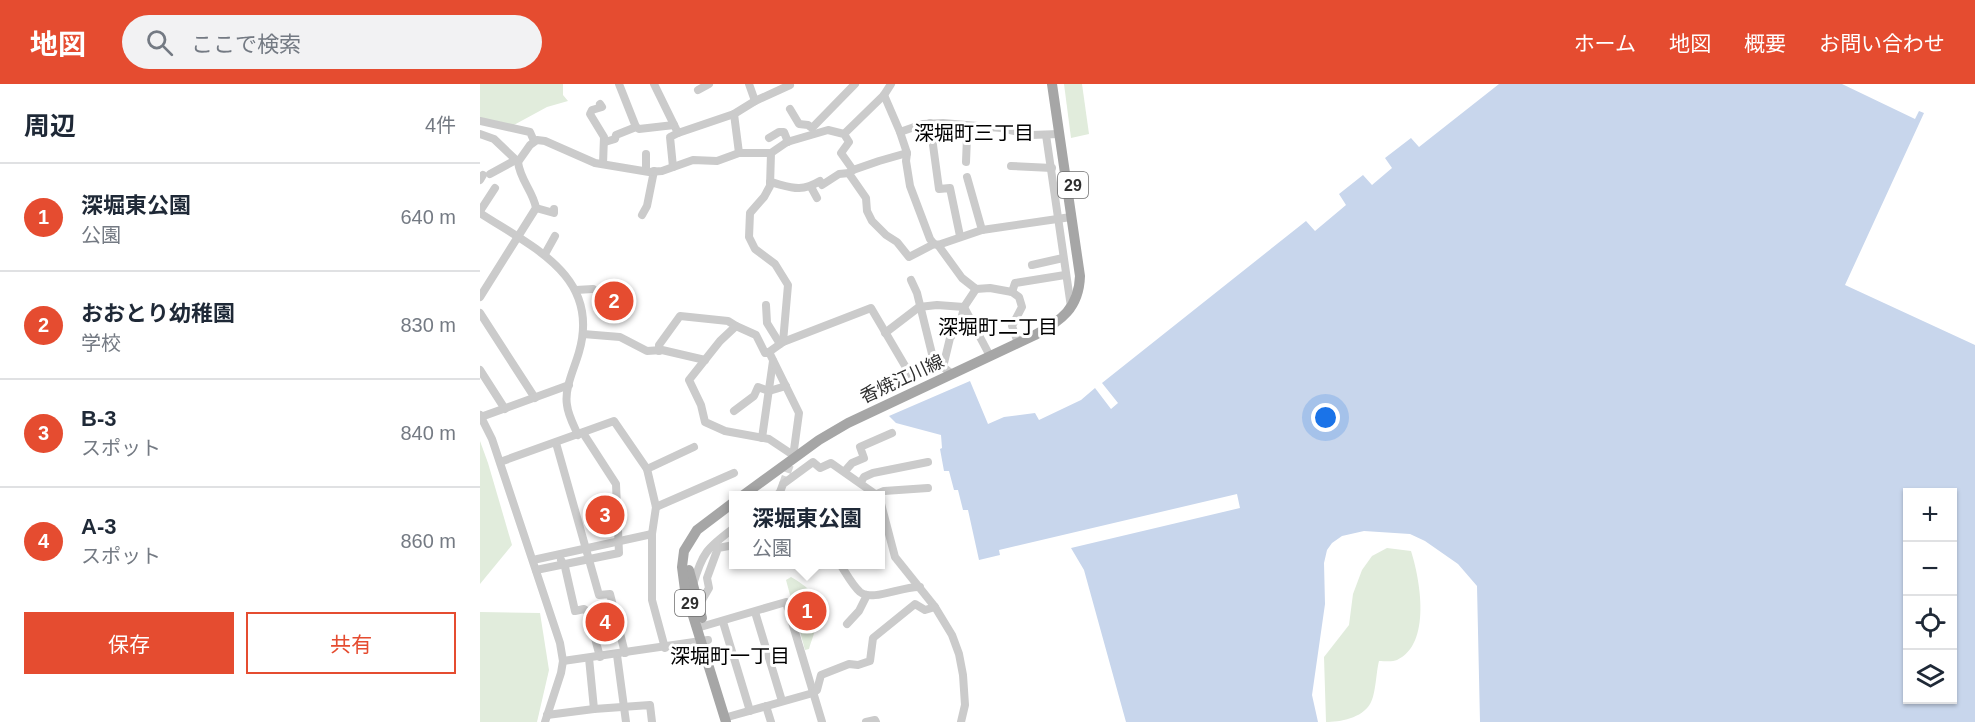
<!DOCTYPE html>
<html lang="ja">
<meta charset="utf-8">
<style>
:root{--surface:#fff;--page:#f2f2f3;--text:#1f2937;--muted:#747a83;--line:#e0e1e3;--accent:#e54c30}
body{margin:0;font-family:Helvetica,"Noto Sans JP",sans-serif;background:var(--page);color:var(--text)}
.controls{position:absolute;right:18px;bottom:18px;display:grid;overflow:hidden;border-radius:0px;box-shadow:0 2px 4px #0004}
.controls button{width:54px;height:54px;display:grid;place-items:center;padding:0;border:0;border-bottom:2px solid var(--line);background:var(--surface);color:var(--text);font:30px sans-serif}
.you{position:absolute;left:846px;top:334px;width:21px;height:21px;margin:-15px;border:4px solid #fff;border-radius:50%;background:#1a73e8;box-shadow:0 0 0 9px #1a73e833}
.badge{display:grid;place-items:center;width:39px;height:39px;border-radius:50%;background:var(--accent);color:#fff;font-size:20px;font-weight:700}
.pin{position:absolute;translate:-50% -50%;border:3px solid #fff;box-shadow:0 2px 6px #0006}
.popup{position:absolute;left:249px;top:407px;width:156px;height:78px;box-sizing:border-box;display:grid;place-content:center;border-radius:0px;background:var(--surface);filter:drop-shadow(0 2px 4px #0005);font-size:20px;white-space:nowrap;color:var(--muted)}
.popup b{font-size:22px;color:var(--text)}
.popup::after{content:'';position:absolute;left:50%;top:100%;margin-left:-12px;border:12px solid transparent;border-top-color:var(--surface)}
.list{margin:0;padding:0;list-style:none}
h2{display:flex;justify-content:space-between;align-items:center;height:78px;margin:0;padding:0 24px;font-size:26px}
h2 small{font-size:20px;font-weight:400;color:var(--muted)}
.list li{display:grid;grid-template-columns:39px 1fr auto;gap:18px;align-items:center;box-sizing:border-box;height:108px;padding:0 24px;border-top:2px solid var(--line)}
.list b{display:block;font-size:22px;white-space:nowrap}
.list p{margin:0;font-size:20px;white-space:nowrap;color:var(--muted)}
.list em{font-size:20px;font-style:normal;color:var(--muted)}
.actions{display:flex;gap:12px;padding:18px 24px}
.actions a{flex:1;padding:14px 0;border:2px solid var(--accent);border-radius:0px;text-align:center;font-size:21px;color:var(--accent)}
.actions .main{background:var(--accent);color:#fff}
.icon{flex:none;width:33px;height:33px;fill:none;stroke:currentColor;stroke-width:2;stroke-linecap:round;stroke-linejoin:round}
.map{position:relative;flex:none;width:1495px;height:638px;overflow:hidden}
header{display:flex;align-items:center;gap:36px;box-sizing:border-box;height:84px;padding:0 30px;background:var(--accent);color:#fff}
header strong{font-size:28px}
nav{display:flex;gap:33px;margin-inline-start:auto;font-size:21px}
.search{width:420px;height:54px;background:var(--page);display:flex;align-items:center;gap:15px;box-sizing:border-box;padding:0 21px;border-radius:33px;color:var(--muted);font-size:22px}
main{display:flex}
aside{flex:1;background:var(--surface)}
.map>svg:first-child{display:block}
.green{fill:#e1ecdc}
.water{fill:#c8d6ec;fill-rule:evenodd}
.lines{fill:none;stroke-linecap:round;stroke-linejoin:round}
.minor-tunnel{stroke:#d5d5d5;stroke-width:8;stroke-dasharray:8 4;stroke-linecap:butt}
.minor{stroke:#cbcbcb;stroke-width:8}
.major{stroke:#a6a6a6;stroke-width:10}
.labels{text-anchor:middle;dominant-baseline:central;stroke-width:6;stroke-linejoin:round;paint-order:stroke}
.shield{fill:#fff;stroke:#6d6d6d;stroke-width:1.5}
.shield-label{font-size:16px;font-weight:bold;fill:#2e2e2e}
.street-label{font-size:18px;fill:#2e2e2e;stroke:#fff}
.neighbourhood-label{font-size:20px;fill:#000;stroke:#fff}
</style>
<header>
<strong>地図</strong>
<div class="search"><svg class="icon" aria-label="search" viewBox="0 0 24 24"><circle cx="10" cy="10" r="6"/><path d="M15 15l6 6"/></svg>ここで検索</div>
<nav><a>ホーム</a><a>地図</a><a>概要</a><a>お問い合わせ</a></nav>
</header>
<main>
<aside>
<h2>周辺<small>4件</small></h2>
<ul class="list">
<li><span class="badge">1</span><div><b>深堀東公園</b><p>公園</p></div><em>640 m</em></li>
<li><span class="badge">2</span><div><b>おおとり幼稚園</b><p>学校</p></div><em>830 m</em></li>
<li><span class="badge">3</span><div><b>B-3</b><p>スポット</p></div><em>840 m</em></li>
<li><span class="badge">4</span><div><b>A-3</b><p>スポット</p></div><em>860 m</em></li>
</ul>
<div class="actions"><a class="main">保存</a><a>共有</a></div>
</aside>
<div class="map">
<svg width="1495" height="638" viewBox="0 0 1495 638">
<rect width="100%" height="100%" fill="#fff"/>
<g class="green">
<path d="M0 0H83V11L88 17 67 23 32 42 0 34Z"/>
<path d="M584 0H602L609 50 591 54Z"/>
<path d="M0 357 8 379 32 461 0 500Z"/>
<path d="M907 464 931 467C940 495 952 560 917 576 913 578 904 577 899 577 896 588 896 611 890 620 882 634 860 638 846 638L844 573 869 541 873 510 882 486 892 472Z"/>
<path d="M311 493C349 515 341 529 329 565L325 566 306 496Z"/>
<path d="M0 528 60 529 69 586 57 638H0Z"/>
</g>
<path class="water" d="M1019 0H1362L1435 35 1439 27 1444 29 1365 201 1495 261V638H1000L997 502 978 480 945 457 930 450 884 447 862 452 852 459 847 466 844 479 845 520 832 611 838 638H646L604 486 591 464 760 424 757 410 519 466 520 471 499 476 488 426H483L478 406H474L469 387H464L460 365 462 364 461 351 416 339 409 332 490 297 508 340 524 333 555 329 559 336 601 316 615 304 631 325 638 319 622 299 826 137 835 147 866 121 859 110 883 91 892 101 912 84 905 74 931 54 939 63ZM1428 408H1472V616H1428Z"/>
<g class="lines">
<path class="minor-tunnel" d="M303 400 312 375"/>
<g class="minor">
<path d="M139 0 156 43"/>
<path d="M174 0 198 49 254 30 275 17 269 0"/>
<path d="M218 6 229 0"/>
<path d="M404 11 420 48 427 69 426 77 430 102 450 155 454 160"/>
<path d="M275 17 310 1"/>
<path d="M120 20 122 23 112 26 110 30 124 53 123 80"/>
<path d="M310 25 319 40 328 41 332 44 375 0"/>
<path d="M254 30 259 69"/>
<path d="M0 37 50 48 54 57"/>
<path d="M450 39 459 105 470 104 480 152"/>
<path d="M420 48 443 40 463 39 521 44 551 51 579 50"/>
<path d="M0 50 14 55 38 78"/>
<path d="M364 50 404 11 411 0"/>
<path d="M566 51 591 223"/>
<path d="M289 54 299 48H304L308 58"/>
<path d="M125 58 135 55 136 51 156 43 159 45 194 41"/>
<path d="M166 70V87"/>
<path d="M486 78 487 53 490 42"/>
<path d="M531 82 572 84"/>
<path d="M193 83 190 53 198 49"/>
<path d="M373 86 399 77 427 69"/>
<path d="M10 90 34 77"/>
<path d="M487 93 502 146"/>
<path d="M0 96 3 91"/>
<path d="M290 98C311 103 320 109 340 97L342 101 359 90 369 89"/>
<path d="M331 103 337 114"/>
<path d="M56 124 74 129V125"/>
<path d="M0 127 15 104"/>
<path d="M0 129C52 163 121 192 99 268 95 283 84 304 87 321 88 331 94 342 98 351"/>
<path d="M162 131 167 122 174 87"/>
<path d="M458 161 482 194 496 205 510 204 532 208 539 213 542 223 532 242 538 259"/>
<path d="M65 170 75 152"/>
<path d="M552 181 583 174"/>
<path d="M431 196 437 209 455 282 463 283 472 290"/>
<path d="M96 206 113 205"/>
<path d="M532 208 535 199 585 191"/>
<path d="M0 213 56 124C53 107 40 96 38 78L50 61 57 56 65 57 115 79 169 88 182 87 213 76 237 77 259 69H291L307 58 348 46 364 50 369 58 361 69 373 86 369 89 370 91 386 114 387 127 392 137 406 151 417 158 429 173 454 160 458 161 502 146 591 133"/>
<path d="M286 221 287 239 300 260"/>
<path d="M484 223 510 272"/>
<path d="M484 223 496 205"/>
<path d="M0 229 55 314"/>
<path d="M405 249 439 223 457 221 484 223"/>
<path d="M103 250 140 253 167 267 182 266 225 276"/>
<path d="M303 258 391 224 431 292 455 282"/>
<path d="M179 267V261L200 232 248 237 256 242"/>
<path d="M289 268 303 258 308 201 295 180 275 165 269 153 270 129 284 113 290 102 291 69"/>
<path d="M463 283 470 254 479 243 484 224"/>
<path d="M0 286 25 325"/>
<path d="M254 327 274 312 278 303 289 307 306 302"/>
<path d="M0 331 12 355 80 559 83 577 81 589 65 638"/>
<path d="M1 333 89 301"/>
<path d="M282 354 293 277"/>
<path d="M76 359 119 511 130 510 145 569"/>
<path d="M313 373 319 329 289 268 285 269 276 251 256 242 240 257 209 296 221 321 225 338 245 347 289 355 313 371"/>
<path d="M20 378 134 337 167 385 176 423 172 450V516L185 564"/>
<path d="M167 385 214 363"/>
<path d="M365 387 372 379 384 374 380 363 412 349"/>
<path d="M381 398 384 393 393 389 448 378"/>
<path d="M397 410 404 407 448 404"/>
<path d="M296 412 300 408 303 400 333 378 340 384 351 379 398 412"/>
<path d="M400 416 415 473 455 523 472 551 479 570 483 591 485 621 481 638"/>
<path d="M176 423 254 389"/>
<path d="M53 476 172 450"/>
<path d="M81 476 85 483 95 527 104 525 108 528 120 573"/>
<path d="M360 480C366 489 372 501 380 508 392 518 422 502 440 503"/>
<path d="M56 486 139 469 136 400 103 349"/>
<path d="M213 501C222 469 227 464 254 444"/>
<path d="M217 517 222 516 229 504 227 494 238 464 254 461"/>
<path d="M275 528 302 617"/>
<path d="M243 538 270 627"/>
<path d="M367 540 379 527 387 511"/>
<path d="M217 544 306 518 342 638"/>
<path d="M137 571 146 638"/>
<path d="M109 574 114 625"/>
<path d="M83 577 228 556"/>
<path d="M286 622 291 638"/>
<path d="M67 631 114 625 170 621 172 638"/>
<path d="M244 634 333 609 337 606 341 591 369 580 378 581 390 577 393 554 435 520 445 526 455 523"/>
<path d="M386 638 395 636 396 638"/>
</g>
<g class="major">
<path d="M262 412 339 356 368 339 555 251C581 237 599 224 600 192L572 0"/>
<path d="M209 486 222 534"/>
<path d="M246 638 205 506 202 483 204 467 217 446 254 418"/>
</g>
</g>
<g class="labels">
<g class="shield">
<rect x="578" y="88" width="30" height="26" rx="4.5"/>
<rect x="195" y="506" width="30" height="26" rx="4.5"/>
</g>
<g class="shield-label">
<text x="593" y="101">29</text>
<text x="210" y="519">29</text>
</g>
<g class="street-label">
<text transform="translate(422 295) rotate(-25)">香焼江川線</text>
</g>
<g class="neighbourhood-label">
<text x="494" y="49">深堀町三丁目</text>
<text x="518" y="243">深堀町二丁目</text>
<text x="250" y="572">深堀町一丁目</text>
</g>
</g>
</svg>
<div class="controls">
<button>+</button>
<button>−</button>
<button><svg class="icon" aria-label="locate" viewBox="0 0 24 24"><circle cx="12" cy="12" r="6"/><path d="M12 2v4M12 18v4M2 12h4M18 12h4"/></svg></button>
<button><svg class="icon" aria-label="layers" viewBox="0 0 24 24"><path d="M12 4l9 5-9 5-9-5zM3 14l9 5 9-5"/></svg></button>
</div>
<div class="you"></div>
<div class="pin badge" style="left:327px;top:527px">1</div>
<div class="popup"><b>深堀東公園</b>公園</div>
<div class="pin badge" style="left:134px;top:217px">2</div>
<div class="pin badge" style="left:125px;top:431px">3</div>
<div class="pin badge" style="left:125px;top:538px">4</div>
</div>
</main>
